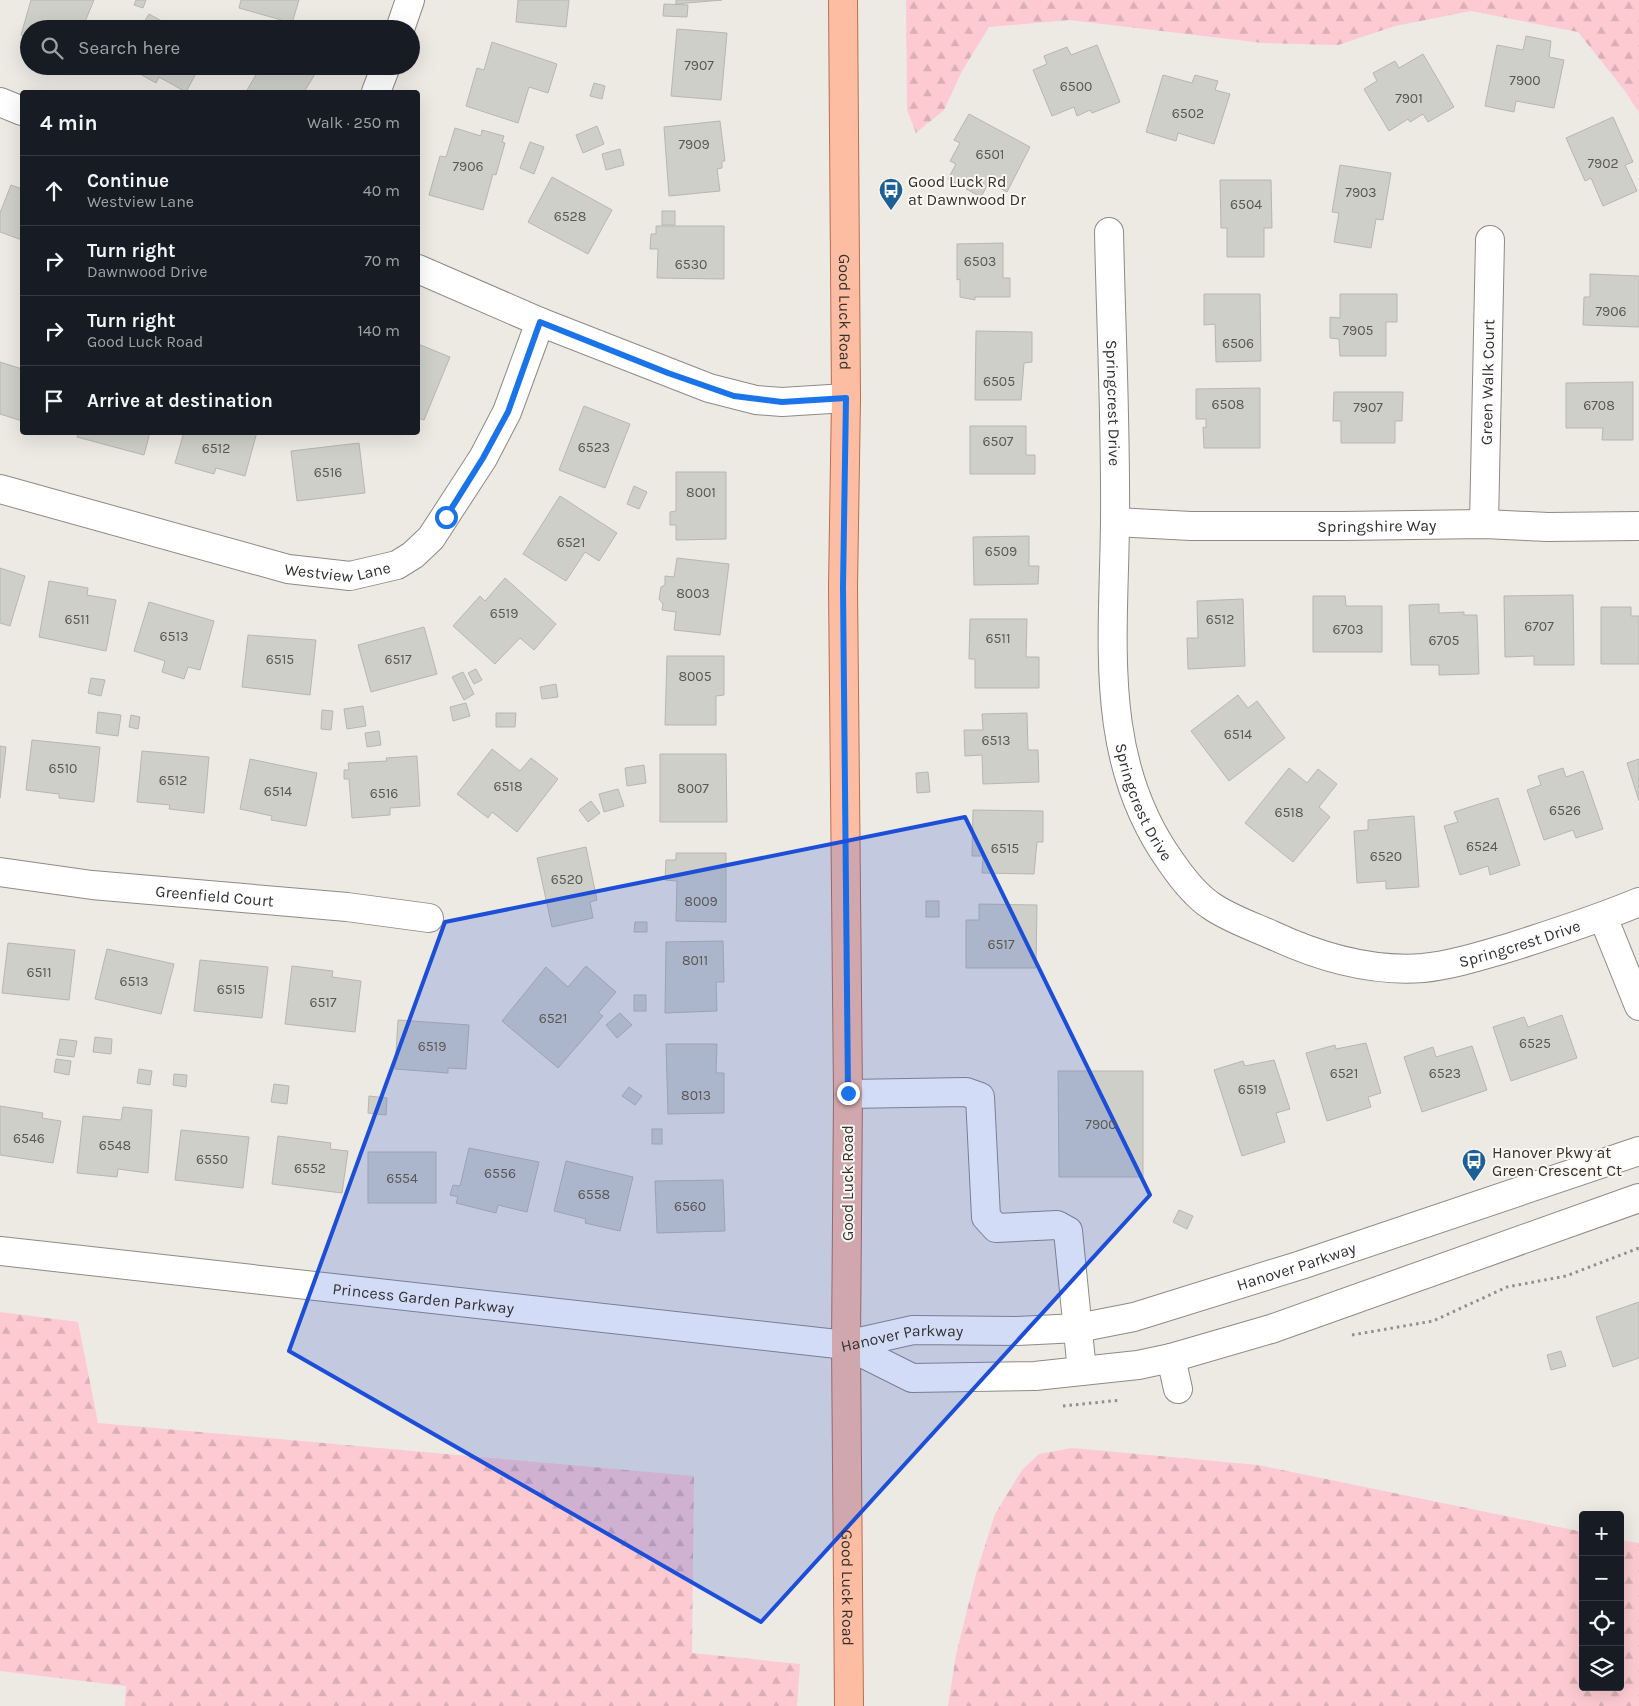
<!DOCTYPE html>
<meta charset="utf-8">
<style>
:root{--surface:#171b24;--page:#20242c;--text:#f1f3f6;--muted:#9ea1a6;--line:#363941}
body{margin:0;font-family:Karla,sans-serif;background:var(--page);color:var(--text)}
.controls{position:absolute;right:15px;bottom:15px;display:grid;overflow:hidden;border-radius:5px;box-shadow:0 5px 20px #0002}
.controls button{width:45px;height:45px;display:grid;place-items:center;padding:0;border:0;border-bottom:1px solid var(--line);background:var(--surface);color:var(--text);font:25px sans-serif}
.stop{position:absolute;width:15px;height:15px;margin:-11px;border:4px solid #1a73e8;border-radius:50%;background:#fff}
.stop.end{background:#1a73e8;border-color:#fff;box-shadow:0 1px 5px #0008}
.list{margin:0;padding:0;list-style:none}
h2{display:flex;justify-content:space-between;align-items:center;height:65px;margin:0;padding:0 20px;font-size:21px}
h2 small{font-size:16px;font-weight:400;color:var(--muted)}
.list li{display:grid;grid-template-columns:32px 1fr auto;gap:15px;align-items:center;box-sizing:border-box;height:70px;padding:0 20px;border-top:1px solid var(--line)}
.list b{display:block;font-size:19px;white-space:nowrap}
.list p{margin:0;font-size:16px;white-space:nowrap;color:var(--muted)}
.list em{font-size:16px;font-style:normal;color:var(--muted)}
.icon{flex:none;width:28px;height:28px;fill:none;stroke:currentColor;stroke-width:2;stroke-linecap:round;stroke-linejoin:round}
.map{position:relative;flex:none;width:1639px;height:1706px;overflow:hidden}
.search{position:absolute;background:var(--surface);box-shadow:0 5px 20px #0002;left:20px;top:20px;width:400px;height:55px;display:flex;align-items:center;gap:12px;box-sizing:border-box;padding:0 18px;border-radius:28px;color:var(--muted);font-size:19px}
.panel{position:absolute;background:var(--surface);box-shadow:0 5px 20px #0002;left:20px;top:90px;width:400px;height:345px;border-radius:5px}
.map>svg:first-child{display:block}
.forest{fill:url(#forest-firs)}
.building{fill:#cfcfc9;stroke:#b7b7b1}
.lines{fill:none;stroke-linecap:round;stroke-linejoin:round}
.minor-casing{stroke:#8e8b86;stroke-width:30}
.major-casing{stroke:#b66f51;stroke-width:30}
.path{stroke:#928f8b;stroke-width:3;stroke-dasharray:2.5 4;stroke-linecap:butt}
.minor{stroke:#fff;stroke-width:28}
.major{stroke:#fdbda2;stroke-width:28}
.route{stroke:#1a73e8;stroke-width:6}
.marked{fill:#1d4ed8;fill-opacity:0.2;stroke:#1d4ed8;stroke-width:4;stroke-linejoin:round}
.labels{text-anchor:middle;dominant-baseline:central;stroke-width:4;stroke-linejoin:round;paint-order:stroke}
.number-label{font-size:14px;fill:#5a5856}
.poi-label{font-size:16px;fill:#33312f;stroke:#faf6f0;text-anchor:start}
.street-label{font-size:16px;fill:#33312f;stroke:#faf6f0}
</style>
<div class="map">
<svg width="1639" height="1706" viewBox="0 0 1639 1706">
<defs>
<pattern id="forest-firs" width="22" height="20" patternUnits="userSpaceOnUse" patternTransform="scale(1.25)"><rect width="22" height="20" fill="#fdcad1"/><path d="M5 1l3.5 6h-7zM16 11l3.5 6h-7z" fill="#d9aeb4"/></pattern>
</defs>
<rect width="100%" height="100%" fill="#ede9e3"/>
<g class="forest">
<path d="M906 0H1639V113L1625 91 1578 32 1471 11 1395 26 1338 45 1263 43 1069 20 989 27 962 71 944 110 916 133 907 110Z"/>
<path d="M0 1312 78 1322 98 1423 694 1476 692 1653 800 1664 797 1706H125L126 1686 0 1671Z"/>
<path d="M1072 1448 1258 1465 1583 1532V1687H1620V1540L1639 1543V1706H948L956 1655 976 1574 995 1514 1022 1470 1039 1454Z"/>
</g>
<g class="building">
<path d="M31 0H94L82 29H29V37L21 35Z"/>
<path d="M136 0H146L143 8 134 5Z"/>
<path d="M241 0H299L292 23 239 8Z"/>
<path d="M518 0H569L566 27 516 22Z"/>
<path d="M676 0H722L676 4Z"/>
<path d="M664 4 688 5 687 17 663 16Z"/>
<path d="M149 14 176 29H140Z"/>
<path d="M677 29 727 33 721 100 671 96Z"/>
<path d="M1526 36 1551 41 1549 57 1564 60 1554 108 1516 101 1514 112 1485 106 1497 45 1523 50Z"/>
<path d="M492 42 557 64 548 93 529 87 518 123 466 106 477 68 484 70Z"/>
<path d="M1097 45 1120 102 1092 113 1090 110 1077 116 1074 107 1052 116 1033 70 1047 64 1044 56 1067 47 1071 55Z"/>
<path d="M1423 54 1454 107 1428 122 1423 114 1410 122 1408 119 1389 131 1364 89 1377 81 1373 73 1395 61 1399 68Z"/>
<path d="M126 66H200L186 92 159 77 156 83Z"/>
<path d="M261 66H310L308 70 315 74 304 92H246Z"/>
<path d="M1163 75 1192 83 1195 75 1218 81 1215 90 1230 94 1214 144 1178 133 1176 141 1146 132Z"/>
<path d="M594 83 605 86 602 99 590 96Z"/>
<path d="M969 114 1030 147 1007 192 989 182 981 197 948 179 956 164 950 161 960 143 954 140Z"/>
<path d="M1613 117 1633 162 1625 165 1637 191 1603 206 1591 178 1585 181 1566 138Z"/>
<path d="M720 121 725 161H722V168L717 169 720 191 669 196 664 127Z"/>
<path d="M597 126 604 144 583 153 576 135Z"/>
<path d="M455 128 481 136 482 130 504 136 502 142 505 143 496 175 493 174 483 210 429 195 440 156 446 157Z"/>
<path d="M530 142 544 147 534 174 520 168Z"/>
<path d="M620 149 624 165 606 170 602 154Z"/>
<path d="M1340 165 1391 173 1383 220 1376 219 1371 248 1334 242 1339 213 1332 212Z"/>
<path d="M552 177 612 210 588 254 528 222Z"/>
<path d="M1220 180H1271L1272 228H1264V257H1227V228H1221Z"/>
<path d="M11 185 22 189V240L0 232V213Z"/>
<rect x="662" y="211" width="13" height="14"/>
<path d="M656 226H724V279L657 278 658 249H650L651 234H656Z"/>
<path d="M1003 243V278H1010V297H975V300L960 297V279L957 280V244Z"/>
<path d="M1590 274 1639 276V327L1583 325 1584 297H1590Z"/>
<path d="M1204 294H1260L1261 361 1216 362 1215 324 1204 325Z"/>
<path d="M1340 294H1397V322H1386V356H1340L1339 339 1330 338V317L1340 318Z"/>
<path d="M976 331 1032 332V362L1024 363 1021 400H975Z"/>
<path d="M418 344 450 357 424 420 418 418Z"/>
<path d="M0 362 22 369V421L0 414Z"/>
<path d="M1633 382V440H1602L1603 428H1566V383Z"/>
<path d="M1260 388V448H1204L1203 427 1206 428V419H1196V389Z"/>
<path d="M1334 392H1403L1402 421H1395V443H1341V421H1333Z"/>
<path d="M584 406 630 424 605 488 559 470Z"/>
<path d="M970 426H1026V455H1035V474H970Z"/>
<path d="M79 432H150L144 455 77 437Z"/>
<path d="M184 432H257L245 476 216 468 214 474 175 463Z"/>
<path d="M359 443 365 493 297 501 291 451Z"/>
<path d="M676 472H726V539L676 540V525H670V512L676 511Z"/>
<path d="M634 486 647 492 639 509 627 504Z"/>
<path d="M560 496 617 533 599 561 585 552 566 581 523 554Z"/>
<path d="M1029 536V566H1039L1038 584 974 585 973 537Z"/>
<path d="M677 558 729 564 720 635 674 630 676 612 662 610 663 604 659 599 661 587 665 585V576L674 577Z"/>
<path d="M0 568 25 576 10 626 0 623Z"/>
<path d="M505 578 556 624 534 650 520 638 495 664 453 626 480 596 485 601Z"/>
<path d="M49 581 88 588 87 595 116 600 106 651 39 637Z"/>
<path d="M1573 595 1574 665H1534V656L1505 657 1504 596Z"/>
<path d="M1313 596H1345L1346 606H1382V652H1313Z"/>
<path d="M1243 599 1245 666 1188 669 1187 638H1198L1197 601Z"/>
<path d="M149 602 214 621 200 670 188 667 184 679 162 672 165 661 134 651Z"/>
<path d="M1439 604V613L1464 612V615H1477L1479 674 1439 675V665H1411L1409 605Z"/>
<path d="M1601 607H1631V616H1639V664H1601Z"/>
<path d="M970 619H1027L1026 657H1039V688H975V659H969Z"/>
<path d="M424 627 437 674 371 692 358 645Z"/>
<path d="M248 635 316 640 310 695 242 687Z"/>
<path d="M667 656H724V695L716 696V725H665Z"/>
<path d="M476 669 482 680 474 684 468 673Z"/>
<path d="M463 672 474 694 464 700 452 677Z"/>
<path d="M91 678 105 680 101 696 88 693Z"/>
<path d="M556 684 558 697 542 699 540 687Z"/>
<path d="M1238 695 1248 708 1257 701 1285 738 1229 781 1191 731Z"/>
<path d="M466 703 470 716 453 721 450 707Z"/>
<path d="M363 706 366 726 347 729 344 709Z"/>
<path d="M322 710 333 711 331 730 321 729Z"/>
<path d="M98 712 121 715 118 736 96 733Z"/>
<path d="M496 713H516L515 727H496Z"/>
<path d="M1027 713 1028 750H1038L1039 782 983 784 982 755 965 756 964 730H983L982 714Z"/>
<path d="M131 715 140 717 138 729 129 727Z"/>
<path d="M379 731 381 745 367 747 365 733Z"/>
<path d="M32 740 100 747 94 802 59 798V794L26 790Z"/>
<path d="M0 746 6 747 0 798Z"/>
<path d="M492 749 520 771 531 758 558 779 517 832 492 812 488 818 457 794Z"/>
<path d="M142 751 209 757 204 813 169 809 170 805 137 802Z"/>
<path d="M660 754H726L727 822H660Z"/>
<path d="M417 756 420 806 390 808V815L352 818 349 779H344V770H349L348 763 387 761 386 758Z"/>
<path d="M250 759 317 773 306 826 271 820 272 816 240 809Z"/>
<path d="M1639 759V801L1627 763Z"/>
<path d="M644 765 646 783 627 786 625 768Z"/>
<path d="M1289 768 1307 783 1318 769 1337 784 1319 807 1330 817 1293 862 1245 823Z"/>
<path d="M1563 768 1566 777 1583 771 1603 829 1576 838 1573 830 1544 840 1527 790 1541 785 1538 776Z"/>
<path d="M928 772 930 792 917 793 916 773Z"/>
<path d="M618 789 624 806 604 812 599 794Z"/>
<path d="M1498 798 1520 865 1490 875 1488 866 1460 875 1444 826 1458 822 1454 812Z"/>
<path d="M591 801 600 813 588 822 579 810Z"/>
<path d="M973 810 1043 811V842H1037L1034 874 982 873 983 856H972Z"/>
<path d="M1414 816 1419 887 1386 889V881L1357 883 1354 831 1368 830V820Z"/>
<path d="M586 847 597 900 590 902 593 918 552 927 537 858Z"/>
<path d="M676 853H726V922L676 921 677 881 665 880 666 860H676Z"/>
<rect x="926" y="901" width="13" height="16"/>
<path d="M979 904 1037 905 1036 968H966V920H979Z"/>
<path d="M635 922H647V932H634Z"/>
<path d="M723 941 724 982H716L717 1011 665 1013 666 942Z"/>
<path d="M8 943 75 950 69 1000 2 993Z"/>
<path d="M107 949 174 964 161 1014 95 999Z"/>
<path d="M200 960 268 967 262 1018 194 1011Z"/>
<path d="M292 966 333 971 332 977 361 981 355 1032 285 1024Z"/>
<path d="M586 966 616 992 598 1013 603 1016 558 1068 502 1021 546 967 568 987Z"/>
<rect x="634" y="995" width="12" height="16"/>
<path d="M620 1013 632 1025 617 1038 606 1025Z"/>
<path d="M1562 1015 1577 1058 1511 1081 1493 1027 1524 1017 1528 1027Z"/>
<path d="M398 1020 469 1025 466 1069 448 1068V1073L395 1069Z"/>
<path d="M95 1037 112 1039 111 1054 93 1052Z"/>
<path d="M60 1039 77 1041 74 1057 57 1055Z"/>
<path d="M1366 1043 1381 1093 1368 1097 1371 1107 1327 1121 1306 1053 1335 1045 1336 1049Z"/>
<path d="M666 1044H717L716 1073H724V1113L668 1114Z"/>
<path d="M1472 1046 1487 1090 1422 1112 1404 1057 1433 1047 1436 1057Z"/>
<path d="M56 1059 71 1061 69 1075 54 1072Z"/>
<path d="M1274 1060 1290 1109 1276 1113 1285 1142 1242 1156 1214 1070 1243 1061 1245 1066Z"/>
<path d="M139 1069 152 1071 150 1085 137 1083Z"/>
<path d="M1058 1071H1143V1177H1059Z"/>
<path d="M174 1074 187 1075 186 1087 173 1085Z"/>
<path d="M274 1084 289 1086 287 1104 271 1102Z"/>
<path d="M629 1087 642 1096 635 1105 622 1096Z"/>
<path d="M369 1096 387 1098 386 1115 368 1113Z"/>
<path d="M0 1106 43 1113 42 1118 61 1121 53 1163 0 1155Z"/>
<path d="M123 1107 152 1110 148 1173 118 1169 117 1177 77 1173 83 1116 121 1120Z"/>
<rect x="652" y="1129" width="10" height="15"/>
<path d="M181 1130 249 1137 243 1188 175 1180Z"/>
<path d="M278 1136 331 1143 330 1149 348 1151 342 1193 272 1184Z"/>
<path d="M469 1148 539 1162 527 1212 498 1205 496 1213 456 1203 458 1197 450 1195 453 1185 460 1186Z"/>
<rect x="368" y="1152" width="68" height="51"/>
<path d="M566 1161 633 1177 620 1231 585 1223 586 1219 554 1211Z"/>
<path d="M723 1180 725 1231 657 1233 655 1181Z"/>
<path d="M1179 1210 1193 1216 1187 1229 1173 1222Z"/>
<path d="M1639 1302V1358L1613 1367 1596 1317Z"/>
<path d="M1561 1351 1566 1366 1551 1370 1547 1355Z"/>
</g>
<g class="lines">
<defs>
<g id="minor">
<path d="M400 29 410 0"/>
<path d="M376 92 386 66"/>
<path d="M0 102 22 111"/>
<path id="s1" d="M1109 232C1111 328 1116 425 1115 521 1114 640 1097 759 1171 862 1182 878 1194 894 1210 905 1228 918 1252 926 1272 935 1319 957 1371 972 1423 968 1452 965 1480 956 1508 948 1552 934 1596 920 1639 902"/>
<path d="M418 269 540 322 709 388 756 400 782 402 846 398"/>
<path id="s2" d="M0 489 288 569 350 576 397 565 413 555 431 538 483 458 507 412 540 322"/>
<path id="s3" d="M1115 522 1191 526H1343L1484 524 1548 527 1639 526"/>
<path id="s4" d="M1484 524 1490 240"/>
<path id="s5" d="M0 872 92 885 347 907 429 918"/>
<path d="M1603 917 1639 1006"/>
<path d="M848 1094 966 1092 980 1097 986 1217 996 1228 1057 1225 1068 1231 1082 1371"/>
<path id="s6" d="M0 1251 846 1345 913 1330 1017 1331 1078 1328 1134 1317 1301 1265 1639 1151"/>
<path d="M846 1345 912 1378 1035 1376 1138 1365 1171 1358 1271 1329 1639 1198"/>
<path d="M1171 1358 1178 1389"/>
</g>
<g id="major">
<path id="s7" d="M843 0 846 398 843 587 848 1094 846 1345 849 1706"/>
</g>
</defs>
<use href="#minor" class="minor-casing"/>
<use href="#major" class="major-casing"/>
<g class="path">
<path d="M1352 1335 1433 1321 1507 1287 1566 1276 1639 1248"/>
<path d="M1063 1406 1121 1400"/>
</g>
<use href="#minor" class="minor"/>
<use href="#major" class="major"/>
</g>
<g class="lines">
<path class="route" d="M446 517 483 458 508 412 540 322 668 373 734 396 782 402 846 398 843 587 848 1093"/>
</g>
<path class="marked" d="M965 817 1150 1195 761 1622 289 1351 445 922Z"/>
<defs>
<symbol id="bus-pin" viewBox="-11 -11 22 30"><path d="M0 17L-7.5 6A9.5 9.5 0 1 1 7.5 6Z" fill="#1d6095" stroke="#faf6f0"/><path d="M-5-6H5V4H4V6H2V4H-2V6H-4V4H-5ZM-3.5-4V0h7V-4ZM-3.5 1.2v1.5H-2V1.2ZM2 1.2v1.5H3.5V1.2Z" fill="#fff"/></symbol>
</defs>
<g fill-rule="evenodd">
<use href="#bus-pin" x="877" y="176" width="28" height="38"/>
<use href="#bus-pin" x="1460" y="1147" width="28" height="38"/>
</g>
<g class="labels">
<g class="number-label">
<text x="699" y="65">7907</text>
<text x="1525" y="80">7900</text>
<text x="1076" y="86">6500</text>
<text x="1409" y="98">7901</text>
<text x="1188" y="113">6502</text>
<text x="694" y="144">7909</text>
<text x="990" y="154">6501</text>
<text x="1603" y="163">7902</text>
<text x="468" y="166">7906</text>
<text x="1361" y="192">7903</text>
<text x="1246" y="204">6504</text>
<text x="570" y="216">6528</text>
<text x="980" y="261">6503</text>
<text x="691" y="264">6530</text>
<text x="1611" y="311">7906</text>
<text x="1358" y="330">7905</text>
<text x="1238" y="343">6506</text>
<text x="999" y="381">6505</text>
<text x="1228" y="404">6508</text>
<text x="1599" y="405">6708</text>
<text x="1368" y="407">7907</text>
<text x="998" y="441">6507</text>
<text x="594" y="447">6523</text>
<text x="216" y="448">6512</text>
<text x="328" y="472">6516</text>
<text x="701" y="492">8001</text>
<text x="571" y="542">6521</text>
<text x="1001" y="551">6509</text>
<text x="693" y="593">8003</text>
<text x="504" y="613">6519</text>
<text x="77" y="619">6511</text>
<text x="1220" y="619">6512</text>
<text x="1539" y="626">6707</text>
<text x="1348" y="629">6703</text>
<text x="174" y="636">6513</text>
<text x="998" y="638">6511</text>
<text x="1444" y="640">6705</text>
<text x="280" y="659">6515</text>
<text x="398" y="659">6517</text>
<text x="695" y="676">8005</text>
<text x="1238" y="734">6514</text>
<text x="996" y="740">6513</text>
<text x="63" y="768">6510</text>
<text x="173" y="780">6512</text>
<text x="508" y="786">6518</text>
<text x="693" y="788">8007</text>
<text x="278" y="791">6514</text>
<text x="384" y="793">6516</text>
<text x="1565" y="810">6526</text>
<text x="1289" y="812">6518</text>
<text x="1482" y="846">6524</text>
<text x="1005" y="848">6515</text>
<text x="1386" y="856">6520</text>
<text x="567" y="879">6520</text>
<text x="701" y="901">8009</text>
<text x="1001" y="944">6517</text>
<text x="695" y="960">8011</text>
<text x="39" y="972">6511</text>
<text x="134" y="981">6513</text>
<text x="231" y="989">6515</text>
<text x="323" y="1002">6517</text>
<text x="553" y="1018">6521</text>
<text x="1535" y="1043">6525</text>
<text x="432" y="1046">6519</text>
<text x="1344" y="1073">6521</text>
<text x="1445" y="1073">6523</text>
<text x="1252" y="1089">6519</text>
<text x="696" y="1095">8013</text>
<text x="1101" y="1124">7900</text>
<text x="29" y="1138">6546</text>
<text x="115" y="1145">6548</text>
<text x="212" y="1159">6550</text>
<text x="310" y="1168">6552</text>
<text x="500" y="1173">6556</text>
<text x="402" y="1178">6554</text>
<text x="594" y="1194">6558</text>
<text x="690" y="1206">6560</text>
</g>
<g class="poi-label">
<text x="908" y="181">Good Luck Rd<tspan x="908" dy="18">at Dawnwood Dr</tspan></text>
<text x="1492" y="1152">Hanover Pkwy at<tspan x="1492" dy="18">Green Crescent Ct</tspan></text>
</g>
<g class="street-label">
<text stroke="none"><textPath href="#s7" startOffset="312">Good Luck Road</textPath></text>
<text stroke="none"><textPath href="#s4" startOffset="142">Green Walk Court</textPath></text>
<text stroke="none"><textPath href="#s1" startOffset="171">Springcrest Drive</textPath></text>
<text stroke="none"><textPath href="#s3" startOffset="262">Springshire Way</textPath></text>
<text stroke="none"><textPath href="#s2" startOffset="349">Westview Lane</textPath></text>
<text stroke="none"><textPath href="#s1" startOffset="575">Springcrest Drive</textPath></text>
<text stroke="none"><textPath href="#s5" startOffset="216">Greenfield Court</textPath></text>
<text stroke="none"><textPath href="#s1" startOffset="1025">Springcrest Drive</textPath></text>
<text transform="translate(847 1183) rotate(-90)">Good Luck Road</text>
<text stroke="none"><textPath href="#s6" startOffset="1312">Hanover Parkway</textPath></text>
<text stroke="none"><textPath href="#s6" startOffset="426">Princess Garden Parkway</textPath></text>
<text stroke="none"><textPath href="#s6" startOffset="908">Hanover Parkway</textPath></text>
<text stroke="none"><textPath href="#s7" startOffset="1588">Good Luck Road</textPath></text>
</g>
</g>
</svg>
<div class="controls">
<button>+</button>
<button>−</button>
<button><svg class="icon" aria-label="locate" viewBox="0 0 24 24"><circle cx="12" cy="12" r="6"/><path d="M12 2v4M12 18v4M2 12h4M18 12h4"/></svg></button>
<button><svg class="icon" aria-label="layers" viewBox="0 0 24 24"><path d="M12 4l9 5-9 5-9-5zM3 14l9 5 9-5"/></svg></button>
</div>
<div class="stop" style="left:446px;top:517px"></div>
<div class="stop end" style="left:848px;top:1093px"></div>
<div class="search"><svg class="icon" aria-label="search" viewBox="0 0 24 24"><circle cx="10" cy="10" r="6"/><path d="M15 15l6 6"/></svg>Search here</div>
<section class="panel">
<h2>4 min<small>Walk · 250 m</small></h2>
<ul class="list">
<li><svg class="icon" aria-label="ahead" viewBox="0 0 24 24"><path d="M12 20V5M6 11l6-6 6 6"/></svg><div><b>Continue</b><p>Westview Lane</p></div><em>40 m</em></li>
<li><svg class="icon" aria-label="right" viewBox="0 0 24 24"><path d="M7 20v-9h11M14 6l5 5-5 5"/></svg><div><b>Turn right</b><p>Dawnwood Drive</p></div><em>70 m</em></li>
<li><svg class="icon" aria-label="right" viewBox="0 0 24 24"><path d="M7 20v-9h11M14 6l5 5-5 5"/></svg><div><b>Turn right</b><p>Good Luck Road</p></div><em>140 m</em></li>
<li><svg class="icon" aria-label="arrive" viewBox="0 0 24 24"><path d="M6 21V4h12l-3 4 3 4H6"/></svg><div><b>Arrive at destination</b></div></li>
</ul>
</section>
</div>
